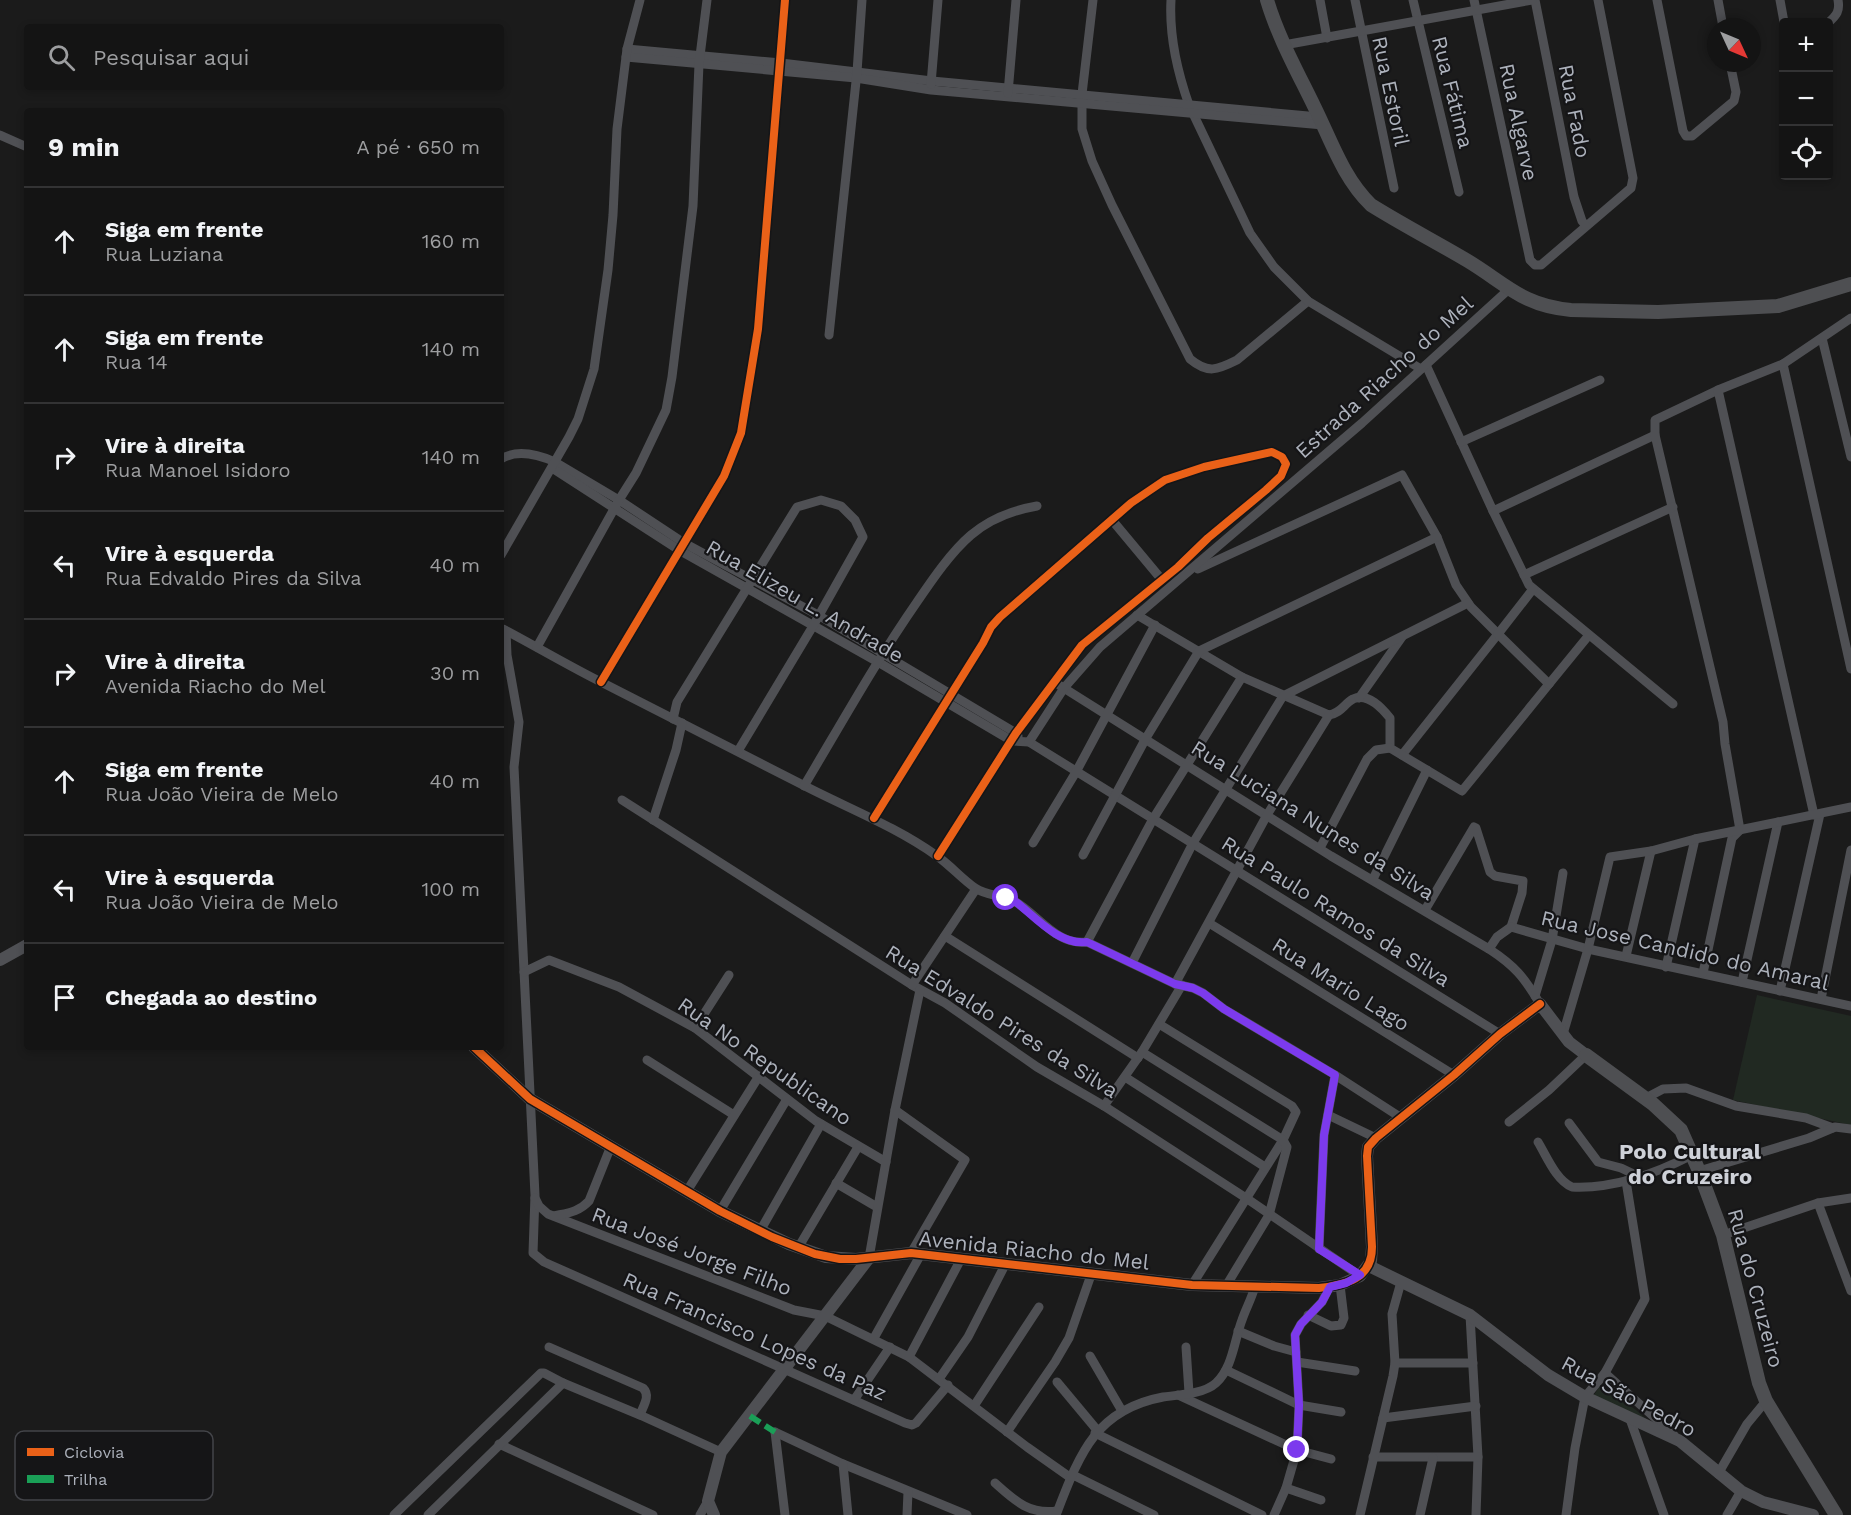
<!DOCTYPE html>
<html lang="pt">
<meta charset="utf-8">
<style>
:root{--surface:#141414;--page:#212122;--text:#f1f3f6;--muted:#9d9ea0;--line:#333334}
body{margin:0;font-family:"Work Sans",sans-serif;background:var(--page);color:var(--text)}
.controls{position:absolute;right:18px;top:18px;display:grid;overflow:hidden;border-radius:6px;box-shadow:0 3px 9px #0003}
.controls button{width:54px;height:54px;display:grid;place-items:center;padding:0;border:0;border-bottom:2px solid var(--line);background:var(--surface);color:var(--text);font:30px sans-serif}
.compass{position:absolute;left:1707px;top:18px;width:54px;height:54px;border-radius:50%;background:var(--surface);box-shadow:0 3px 9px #0003;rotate:134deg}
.stop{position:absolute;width:18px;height:18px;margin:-14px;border:4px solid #7c3aed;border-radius:50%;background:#fff}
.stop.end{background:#7c3aed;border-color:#fff;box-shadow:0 2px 6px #0008}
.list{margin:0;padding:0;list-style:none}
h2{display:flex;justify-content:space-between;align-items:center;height:78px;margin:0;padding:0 24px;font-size:26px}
h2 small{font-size:20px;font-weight:400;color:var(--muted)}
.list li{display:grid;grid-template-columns:39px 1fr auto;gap:18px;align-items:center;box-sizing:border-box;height:108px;padding:0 24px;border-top:2px solid var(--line)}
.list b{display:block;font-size:22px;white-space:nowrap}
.list p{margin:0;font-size:20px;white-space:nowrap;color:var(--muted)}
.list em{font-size:20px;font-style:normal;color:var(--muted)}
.icon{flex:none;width:33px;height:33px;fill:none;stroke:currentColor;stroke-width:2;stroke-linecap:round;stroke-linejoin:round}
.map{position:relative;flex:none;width:1851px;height:1515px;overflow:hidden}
.search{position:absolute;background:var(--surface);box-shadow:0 3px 9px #0003;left:24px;top:24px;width:480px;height:66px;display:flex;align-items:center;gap:15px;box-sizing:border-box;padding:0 21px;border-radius:6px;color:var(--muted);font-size:22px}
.panel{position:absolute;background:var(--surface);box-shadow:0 3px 9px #0003;left:24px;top:108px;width:480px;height:942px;border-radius:6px}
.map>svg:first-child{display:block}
.green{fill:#212922}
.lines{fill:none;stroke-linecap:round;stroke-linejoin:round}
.minor{stroke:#4f5054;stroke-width:9}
.tertiary{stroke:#4f5054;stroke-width:12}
.secondary{stroke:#4e4f52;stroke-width:14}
.quiet{stroke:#1a9f57;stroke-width:6;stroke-dasharray:12 6;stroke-linecap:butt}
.cycleway-casing{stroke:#151517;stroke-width:11}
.cycleway{stroke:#ea6118;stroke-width:8}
.route{stroke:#7c3aed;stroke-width:8}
.labels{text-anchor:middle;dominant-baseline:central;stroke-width:4.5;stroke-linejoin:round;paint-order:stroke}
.street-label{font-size:21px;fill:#adb2bc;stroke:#151517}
.neighbourhood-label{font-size:22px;font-weight:bold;fill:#ced1d8;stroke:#151517}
.key{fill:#151517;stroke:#434449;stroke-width:1.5}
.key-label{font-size:16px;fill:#adb2bc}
</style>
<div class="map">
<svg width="1851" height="1515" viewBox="0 0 1851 1515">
<rect width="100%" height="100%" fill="#1b1b1b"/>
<g class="green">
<path d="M1757 995 1851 1016V1125L1733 1100Z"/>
<path d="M1600 1386 1636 1410 1653 1425 1592 1398Z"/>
</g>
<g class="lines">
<g class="minor">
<path d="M1093 0 1082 94V129L1092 161 1112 205 1190 359C1208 374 1217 370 1237 360L1308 301"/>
<path d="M1171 0C1169 36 1177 71 1189 105L1250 233 1274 267 1308 301 1421 369"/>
<path d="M1320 0 1327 38"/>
<path d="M1355 0 1394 188"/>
<path d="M1413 0 1459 192"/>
<path d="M1474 0 1530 260 1535 265H1541L1631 188 1633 178 1598 0"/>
<path d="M1535 0 1574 197 1582 221 1586 226"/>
<path d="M1657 0 1683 131 1686 136H1692L1734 101 1736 92 1730 63"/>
<path d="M1718 0 1723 27"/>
<path d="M1780 0 1784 22"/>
<path d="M1828 23C1837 15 1840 11 1838 0"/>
<path d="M1284 45 1532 0"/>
<path d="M627 49 781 63 932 81 1319 117"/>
<path d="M626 57 856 78 931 90 1323 125"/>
<path d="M931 84 938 0"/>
<path d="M1008 93 1016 0"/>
<path d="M0 135 27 147"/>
<path d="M829 335 857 72 862 0"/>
<path d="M1822 338 1851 457"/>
<path d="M1783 364 1851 669"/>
<path d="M1426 365 1493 511 1655 435"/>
<path d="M1718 390 1655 420V435L1723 722 1725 744 1740 830"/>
<path d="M1461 442 1600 380"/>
<path d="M501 459C517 449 539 455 555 462L619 500 684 543 818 615 1016 733 1018 736"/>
<path d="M552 468 679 550 878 662 1012 741 1029 742 1500 1034"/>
<path d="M1493 511 1529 585 1673 704"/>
<path d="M1112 520 1162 580"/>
<path d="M501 555 569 437 578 419 594 369 608 270 613 215 617 129 627 49 640 0"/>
<path d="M1198 569 1402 475 1437 537 1456 585 1471 607 1498 634 1402 755"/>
<path d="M1524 575 1673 507"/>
<path d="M1137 615 1242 677 1329 715C1341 713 1344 704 1353 699 1368 692 1382 708 1390 718V748L1462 791 1549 684 1498 634 1533 589"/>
<path d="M503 629C537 647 569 666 603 683 669 717 735 750 801 784 847 808 895 826 937 856 951 866 962 879 975 888 987 896 1002 895 1014 901 1038 914 1056 946 1087 942L1175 984 1193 988 1203 993 1224 1009 1335 1075 1400 1117"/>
<path d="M506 631 507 655 519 722 514 767 535 1195 533 1253 544 1262 905 1423 912 1425 916 1423 948 1385"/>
<path d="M537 647 619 500 636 473 666 410 672 377 693 206 699 64 707 0"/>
<path d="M601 682 724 476 741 433 758 329 785 0"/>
<path d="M1549 684 1589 635"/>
<path d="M1059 685 1331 856 1489 949C1515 966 1524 977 1540 1004"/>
<path d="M1359 698 1402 637"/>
<path d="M673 719 677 702 797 507 821 500 841 506 855 520 863 537 813 626 738 751"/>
<path d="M1029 742 1064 688 1100 647 1362 423 1508 290"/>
<path d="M804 786C841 724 876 661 917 602 932 580 951 552 971 535 990 519 1014 510 1037 506"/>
<path d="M622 800 912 985 945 1003 1037 1067 1104 1106 1246 1198 1360 1276"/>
<path d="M1814 815 1718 390 1783 364 1851 318"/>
<path d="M874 818 983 643 991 627 1000 617 1131 503 1165 480 1204 467 1272 452 1282 457 1286 464 1281 476 1266 490 1208 538 1178 567 1082 645 1016 733 938 856"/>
<path d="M653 820 676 750 682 723"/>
<path d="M1033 843 1076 772 1155 625"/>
<path d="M1320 848 1367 759 1376 750 1390 748"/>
<path d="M1083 855 1146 738 1199 651 1437 537"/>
<path d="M1373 879 1427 770"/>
<path d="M1425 910 1474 827 1476 828 1490 872 1495 876 1523 881 1522 893 1511 927"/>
<path d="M1209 923 1454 1075"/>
<path d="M1511 927 1588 949 1851 1006"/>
<path d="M945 936 1138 1058"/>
<path d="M1087 942 1153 819 1242 677"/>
<path d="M1489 949 1497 937 1511 927"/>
<path d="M1626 956 1651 851"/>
<path d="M1132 963 1193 843 1283 696 1468 603"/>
<path d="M1666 967 1695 839"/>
<path d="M524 972 549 960 619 987 695 1028 816 1121 886 1162"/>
<path d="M1703 973 1732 838 1740 830"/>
<path d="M1742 982 1778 822"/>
<path d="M1175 984 1267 815 1329 715"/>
<path d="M912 985 976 889"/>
<path d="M1780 991 1820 814"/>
<path d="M1535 996 1552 940 1563 873"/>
<path d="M1821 999 1851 850"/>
<path d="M1159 1024 1292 1106 1296 1112 1283 1140 1192 1285"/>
<path d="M695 1028 729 975"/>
<path d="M1563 1034 1588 949 1610 857 1651 851 1695 839 1851 807"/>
<path d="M1142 1052 1283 1140 1287 1147 1269 1215 1226 1286"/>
<path d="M647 1060 734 1115"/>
<path d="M1125 1077 1265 1167"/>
<path d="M1646 1098 1663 1089 1686 1088 1736 1106 1806 1118 1833 1128"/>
<path d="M1104 1106 1142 1052 1182 985"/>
<path d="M895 1110 965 1160 911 1253"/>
<path d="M1328 1115 1376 1138"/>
<path d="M1509 1122 1549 1090 1586 1055"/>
<path d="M1569 1123 1598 1162 1621 1168 1642 1178"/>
<path d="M1538 1142C1547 1157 1556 1180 1572 1187 1614 1189 1655 1174 1692 1155"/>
<path d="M1699 1171 1809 1138 1835 1127 1851 1129"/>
<path d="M836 1183 877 1207"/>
<path d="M687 1191 759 1076"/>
<path d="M535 1198 539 1206 548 1214 794 1310 825 1316 909 1357 1027 1447 1071 1478"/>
<path d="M1818 1203 1851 1291"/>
<path d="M720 1211 787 1099"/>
<path d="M554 1216C567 1213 579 1212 589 1201L611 1146"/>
<path d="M760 1231 821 1124"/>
<path d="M1723 1235 1818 1203 1851 1198"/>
<path d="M798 1248 858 1147"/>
<path d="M1319 1249 1324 1135 1335 1075"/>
<path d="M869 1258 895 1110 920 990"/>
<path d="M1308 1315 1331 1326 1341 1325 1344 1318 1340 1285"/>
<path d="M1470 1315 1478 1457 1476 1515"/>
<path d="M1238 1331 1274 1346 1296 1352"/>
<path d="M874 1338 921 1254"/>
<path d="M549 1347 643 1388C651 1396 643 1406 640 1415"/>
<path d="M1186 1347 1189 1393"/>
<path d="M1090 1356 1122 1411"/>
<path d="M909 1357 961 1259"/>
<path d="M1297 1362 1355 1371"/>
<path d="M1395 1363H1473"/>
<path d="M1226 1370 1299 1405 1341 1412"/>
<path d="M1605 1373 1674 1435"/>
<path d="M939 1379 968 1337 1005 1265"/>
<path d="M1057 1382 1097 1430"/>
<path d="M1178 1395 1297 1450 1331 1459"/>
<path d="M854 1400 890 1347"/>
<path d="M974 1406 1039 1307"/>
<path d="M1383 1418 1476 1406"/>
<path d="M1630 1419 1664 1515"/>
<path d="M775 1432 843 1464 967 1515"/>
<path d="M775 1432 785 1515"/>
<path d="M1007 1432 1055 1362 1069 1338 1091 1275"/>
<path d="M1095 1433 1262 1515"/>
<path d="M499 1444 653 1515"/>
<path d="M1373 1457H1478"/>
<path d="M843 1464 848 1515"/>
<path d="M1718 1474 1747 1424 1766 1401"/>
<path d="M1073 1475 1154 1515"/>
<path d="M995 1483C1014 1500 1029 1515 1057 1511"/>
<path d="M1286 1488 1321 1500"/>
<path d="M394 1515 541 1373H544L563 1383 640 1415 721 1452"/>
<path d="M428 1515 563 1383"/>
<path d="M700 1515 708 1501"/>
<path d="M907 1515 908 1492"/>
<path d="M1056 1515C1079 1456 1094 1410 1163 1397 1179 1395 1204 1394 1216 1383 1233 1367 1234 1341 1242 1320 1246 1308 1252 1298 1255 1286"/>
<path d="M1274 1515 1286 1488 1297 1450 1299 1405 1295 1335 1301 1324 1322 1302 1330 1286"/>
<path d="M1360 1515 1393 1376 1395 1363 1392 1314 1401 1282"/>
<path d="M1420 1515 1433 1458"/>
<path d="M1566 1515 1575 1448 1585 1397 1605 1373 1645 1299 1626 1181"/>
<path d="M1727 1515 1741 1491"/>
</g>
<g class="tertiary">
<path d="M0 960 27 945"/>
<path d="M474 1047 530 1099 720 1211 789 1244 826 1257 856 1259 911 1253 1192 1285 1319 1288 1340 1285 1360 1276 1371 1261 1372 1247 1367 1156 1368 1147 1376 1138 1454 1075 1500 1034 1540 1004 1569 1042 1586 1055"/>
<path d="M1369 1266 1470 1315 1548 1375 1585 1397 1680 1441 1741 1491 1763 1502 1813 1515"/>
<path d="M714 1515 708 1501 721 1452 869 1258"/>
</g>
<g class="secondary">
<path d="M1267 0C1278 37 1297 71 1314 106 1331 140 1343 178 1371 205 1403 225 1436 242 1468 261 1506 284 1523 306 1571 310L1658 312 1778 306 1851 284"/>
<path d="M1586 1055 1653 1104 1681 1130 1699 1171 1723 1235 1759 1383 1766 1401 1836 1515"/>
</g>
<path class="quiet" d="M750 1416 775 1432"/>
<defs>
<g id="cycleway">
<path d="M601 682 724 476 741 433 758 329 785 0"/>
<path d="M874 818 983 643 991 627 1000 617 1131 503 1165 480 1204 467 1272 452 1282 457 1286 464 1281 476 1266 490 1208 538 1178 567 1082 645 1016 733 938 856"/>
<path d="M474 1047 530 1099 720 1211 772 1237 815 1254 840 1259H856L911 1253 1192 1285 1319 1288C1346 1285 1372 1279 1372 1247L1367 1156 1368 1147 1376 1138 1454 1075 1500 1034 1540 1004"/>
</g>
</defs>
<use href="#cycleway" class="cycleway-casing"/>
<use href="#cycleway" class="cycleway"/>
</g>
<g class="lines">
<path class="route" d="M1006 898 1016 902C1035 917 1060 946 1087 942L1175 984 1193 988 1203 993 1224 1009 1335 1075 1324 1135 1319 1249 1360 1275 1346 1283 1330 1287 1322 1302 1301 1324 1295 1335 1299 1405 1297 1450"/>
</g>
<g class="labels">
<g class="street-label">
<text transform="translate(1391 91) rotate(78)">Rua Estoril</text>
<text transform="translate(1453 92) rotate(76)">Rua Fátima</text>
<text transform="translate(1575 111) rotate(79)">Rua Fado</text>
<text transform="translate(1519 122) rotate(78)">Rua Algarve</text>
<text transform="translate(1384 377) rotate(-42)">Estrada Riacho do Mel</text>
<text transform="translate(805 601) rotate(30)">Rua Elizeu L. Andrade</text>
<text transform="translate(1313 820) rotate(32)">Rua Luciana Nunes da Silva</text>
<text transform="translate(1336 911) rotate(32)">Rua Paulo Ramos da Silva</text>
<text transform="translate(1685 950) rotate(13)">Rua Jose Candido do Amaral</text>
<text transform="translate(1341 984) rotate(32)">Rua Mario Lago</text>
<text transform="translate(1002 1021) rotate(32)">Rua Edvaldo Pires da Silva</text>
<text transform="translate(765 1061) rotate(35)">Rua No Republicano</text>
<text transform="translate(1034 1250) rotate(6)">Avenida Riacho do Mel</text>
<text transform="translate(692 1251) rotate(21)">Rua José Jorge Filho</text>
<text transform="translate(1756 1288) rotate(75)">Rua do Cruzeiro</text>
<text transform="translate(755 1336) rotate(24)">Rua Francisco Lopes da Paz</text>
<text transform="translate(1629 1396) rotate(28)">Rua São Pedro</text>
</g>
<g class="neighbourhood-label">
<text x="1690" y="1151">Polo Cultural<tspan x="1690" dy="25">do Cruzeiro</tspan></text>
</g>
</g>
<rect x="15" y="1431" width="198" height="69" rx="9" class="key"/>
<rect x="27" y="1448" width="27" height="8" fill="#ea6118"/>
<rect x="27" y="1475" width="27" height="8" fill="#1a9f57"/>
<g class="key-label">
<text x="64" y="1458">Ciclovia</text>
<text x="64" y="1485">Trilha</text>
</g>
</svg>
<div class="controls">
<button>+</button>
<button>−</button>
<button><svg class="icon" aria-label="locate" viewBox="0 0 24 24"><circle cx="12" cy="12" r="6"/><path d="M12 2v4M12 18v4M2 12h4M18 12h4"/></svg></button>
</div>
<svg class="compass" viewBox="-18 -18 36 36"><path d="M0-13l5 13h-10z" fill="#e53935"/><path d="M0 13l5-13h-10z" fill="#9d9ea0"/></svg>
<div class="stop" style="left:1006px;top:898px"></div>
<div class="stop end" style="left:1297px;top:1450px"></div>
<div class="search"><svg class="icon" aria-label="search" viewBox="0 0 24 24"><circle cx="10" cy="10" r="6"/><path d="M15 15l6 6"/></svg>Pesquisar aqui</div>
<section class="panel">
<h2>9 min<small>A pé · 650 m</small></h2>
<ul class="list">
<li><svg class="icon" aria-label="ahead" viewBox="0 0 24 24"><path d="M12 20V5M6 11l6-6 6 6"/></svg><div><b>Siga em frente</b><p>Rua Luziana</p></div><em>160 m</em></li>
<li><svg class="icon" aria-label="ahead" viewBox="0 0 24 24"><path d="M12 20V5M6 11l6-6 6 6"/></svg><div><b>Siga em frente</b><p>Rua 14</p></div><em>140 m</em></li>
<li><svg class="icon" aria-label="right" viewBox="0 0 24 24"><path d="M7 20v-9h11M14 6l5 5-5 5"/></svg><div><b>Vire à direita</b><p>Rua Manoel Isidoro</p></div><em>140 m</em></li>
<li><svg class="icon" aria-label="left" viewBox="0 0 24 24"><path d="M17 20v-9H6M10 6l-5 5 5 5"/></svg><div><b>Vire à esquerda</b><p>Rua Edvaldo Pires da Silva</p></div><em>40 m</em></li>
<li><svg class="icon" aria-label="right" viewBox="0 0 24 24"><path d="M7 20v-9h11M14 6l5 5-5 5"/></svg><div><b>Vire à direita</b><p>Avenida Riacho do Mel</p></div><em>30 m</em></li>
<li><svg class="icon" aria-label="ahead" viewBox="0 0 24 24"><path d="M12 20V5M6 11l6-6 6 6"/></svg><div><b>Siga em frente</b><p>Rua João Vieira de Melo</p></div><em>40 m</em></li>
<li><svg class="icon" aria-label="left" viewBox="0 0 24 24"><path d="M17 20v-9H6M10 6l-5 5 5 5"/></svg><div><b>Vire à esquerda</b><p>Rua João Vieira de Melo</p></div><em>100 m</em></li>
<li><svg class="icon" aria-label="arrive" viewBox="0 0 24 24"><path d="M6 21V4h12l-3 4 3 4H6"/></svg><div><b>Chegada ao destino</b></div></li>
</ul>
</section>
</div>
